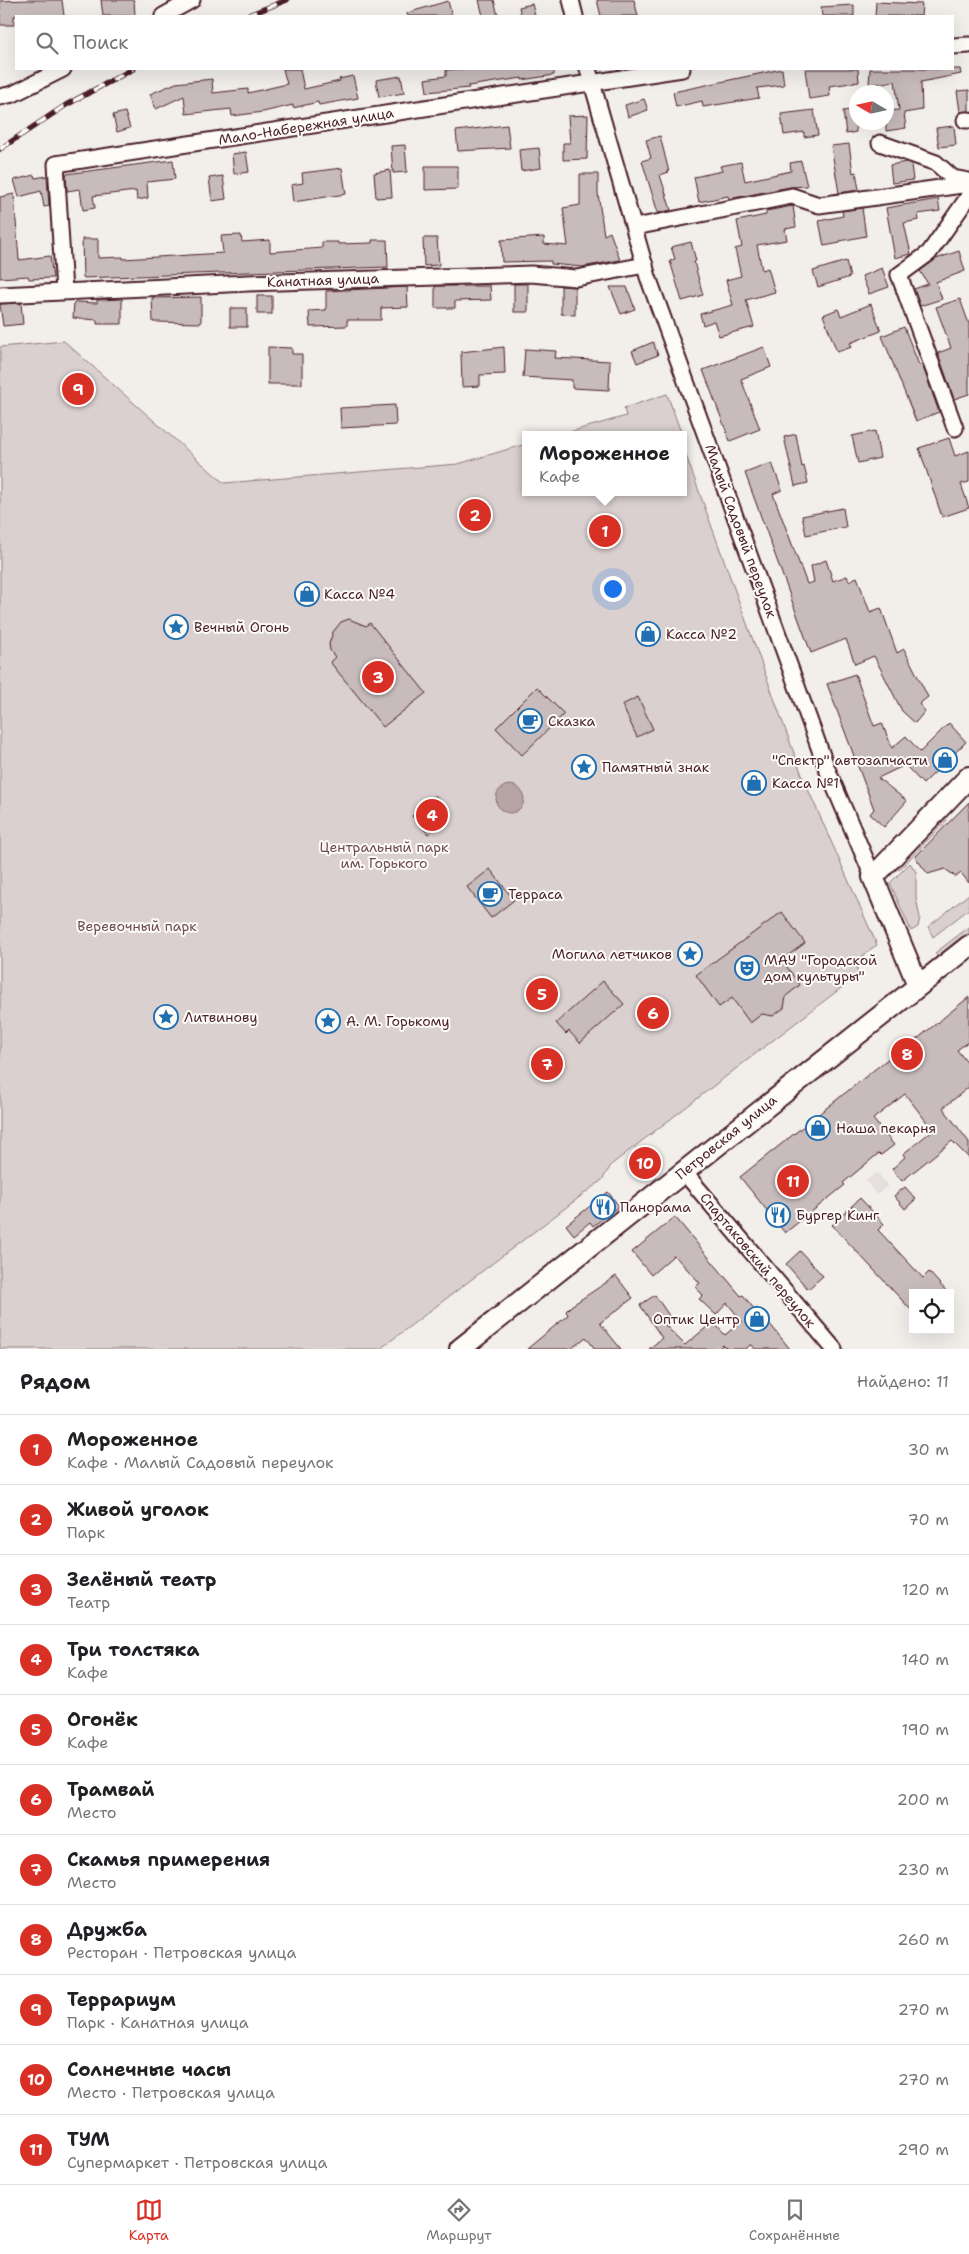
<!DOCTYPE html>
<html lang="ru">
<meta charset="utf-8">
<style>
:root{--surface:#fff;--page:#f2f2f2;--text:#202124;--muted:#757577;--line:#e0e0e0;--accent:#d93025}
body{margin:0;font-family:"Shantell Sans",sans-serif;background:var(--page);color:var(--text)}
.controls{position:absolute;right:15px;bottom:15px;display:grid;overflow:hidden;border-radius:0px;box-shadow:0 5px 20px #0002}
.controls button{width:45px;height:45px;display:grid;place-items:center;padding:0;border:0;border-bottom:1px solid var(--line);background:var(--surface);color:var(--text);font:25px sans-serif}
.compass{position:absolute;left:849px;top:85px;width:45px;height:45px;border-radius:50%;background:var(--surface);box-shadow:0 5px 20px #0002;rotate:279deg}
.you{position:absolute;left:612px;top:588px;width:18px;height:18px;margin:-12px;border:4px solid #fff;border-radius:50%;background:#1a73e8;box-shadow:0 0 0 8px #1a73e833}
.badge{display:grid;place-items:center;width:32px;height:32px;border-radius:50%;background:var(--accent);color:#fff;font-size:16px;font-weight:700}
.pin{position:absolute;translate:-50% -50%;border:2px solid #fff;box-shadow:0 1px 5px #0006}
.popup{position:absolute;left:522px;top:431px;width:165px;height:65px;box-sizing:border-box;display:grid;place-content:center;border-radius:0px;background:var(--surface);filter:drop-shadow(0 1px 4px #0005);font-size:16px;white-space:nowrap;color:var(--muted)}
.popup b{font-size:19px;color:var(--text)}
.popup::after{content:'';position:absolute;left:50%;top:100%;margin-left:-10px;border:10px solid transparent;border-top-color:var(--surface)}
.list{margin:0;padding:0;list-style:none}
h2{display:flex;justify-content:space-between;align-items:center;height:65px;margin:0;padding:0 20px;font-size:21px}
h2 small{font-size:16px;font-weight:400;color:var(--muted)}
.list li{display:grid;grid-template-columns:32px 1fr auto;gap:15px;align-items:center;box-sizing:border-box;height:70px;padding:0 20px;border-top:1px solid var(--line)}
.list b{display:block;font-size:19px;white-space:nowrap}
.list p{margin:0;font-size:16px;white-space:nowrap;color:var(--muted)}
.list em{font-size:16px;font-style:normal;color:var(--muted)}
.icon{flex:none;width:28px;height:28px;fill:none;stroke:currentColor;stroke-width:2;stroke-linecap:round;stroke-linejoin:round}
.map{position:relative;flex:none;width:969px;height:1349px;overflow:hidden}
.search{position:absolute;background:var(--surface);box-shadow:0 5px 20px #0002;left:15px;right:15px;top:15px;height:55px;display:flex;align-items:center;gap:12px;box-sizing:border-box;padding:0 18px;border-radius:0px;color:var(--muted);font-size:19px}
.sheet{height:835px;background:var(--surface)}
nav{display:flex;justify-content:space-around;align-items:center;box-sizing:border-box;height:70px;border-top:1px solid var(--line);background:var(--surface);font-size:14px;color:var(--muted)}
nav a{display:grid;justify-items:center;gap:2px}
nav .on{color:var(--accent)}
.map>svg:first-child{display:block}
.built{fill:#e5dfdd}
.green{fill:#d9d0cf;stroke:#92787d}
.water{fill:#b7a5a6;stroke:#8b6f75}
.building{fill:#c8bbbb;stroke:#4a1f2b}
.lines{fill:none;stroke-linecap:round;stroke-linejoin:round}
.minor-casing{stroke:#4a1f2b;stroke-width:19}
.major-casing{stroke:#4a1f2b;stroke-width:24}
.minor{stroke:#fdfcf7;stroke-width:15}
.major{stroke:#fdfcf7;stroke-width:20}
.rail-casing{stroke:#4a1f2b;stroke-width:5.5}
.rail{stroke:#fdfcf7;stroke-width:4;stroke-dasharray:11;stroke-linecap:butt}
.labels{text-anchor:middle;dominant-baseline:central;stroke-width:4;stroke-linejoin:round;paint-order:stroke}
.street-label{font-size:14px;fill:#4a1f2b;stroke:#fdfcf7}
.poi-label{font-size:14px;fill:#4a1f2b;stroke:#fdfcf7;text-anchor:start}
.park-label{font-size:14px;fill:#6e4b54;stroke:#fdfcf7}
</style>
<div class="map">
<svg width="969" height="1349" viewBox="0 0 969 1349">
<rect width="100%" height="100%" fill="#f2efeb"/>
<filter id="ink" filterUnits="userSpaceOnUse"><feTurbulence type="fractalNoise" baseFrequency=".02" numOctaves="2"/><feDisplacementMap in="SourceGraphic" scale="10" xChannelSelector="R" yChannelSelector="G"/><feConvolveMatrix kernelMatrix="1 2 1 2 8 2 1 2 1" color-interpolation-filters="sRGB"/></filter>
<g filter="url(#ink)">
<path class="built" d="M877 1172 888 1186 876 1195 866 1181Z"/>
<g class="green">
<path d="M64 341 224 483 458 464 526 444V492H684V450L803 778 877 945C866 952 854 959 858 975L612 1164 602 1180 380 1349H0V347Z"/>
<path d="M667 394 682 435H559L626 416 624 408Z"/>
<path d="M945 818 947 820 899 870 897 868Z"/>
<path d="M910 863 916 872V898L920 918 918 927 911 931 890 883Z"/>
<path d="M969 894V909L933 937 928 927Z"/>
<path d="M969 927V937L940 960 935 953Z"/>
</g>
<circle class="water" cx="510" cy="799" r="14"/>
<g class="building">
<path d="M29 0H62L64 16H14V25H0V1Z"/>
<path d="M101 0H134L135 16H103Z"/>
<path d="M479 0H494L498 16H483Z"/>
<path d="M597 0H634L638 16H601Z"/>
<path d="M448 1 452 16H408L407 13Z"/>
<path d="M876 2 922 4 921 16H875Z"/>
<path d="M532 4 535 16H521L519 7Z"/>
<path d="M854 5V16H822L821 7Z"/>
<path d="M283 69H300L304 89 340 81 339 79 353 76 358 98 319 105 318 102 293 108V105L263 112 232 116 231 109 186 114 184 96 156 109 150 94 176 83 212 79 213 93 248 89V93L287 84Z"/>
<path d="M461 69H554V75L522 80V78L468 86 469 88 427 92 425 79 446 76V70Z"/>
<path d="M782 69 784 85 757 88 759 98 703 107 702 101 676 107 673 92Z"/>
<path d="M805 69H858L859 82 829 86 830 96 809 99Z"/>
<path d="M870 69H960L961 74 921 82 922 110 904 113 906 128 886 131V111L899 110 895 81 869 85Z"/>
<path d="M401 76 404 93 379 97 376 80Z"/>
<path d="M969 90V111L960 112 957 91Z"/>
<path d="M644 99 648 110 628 117 625 105Z"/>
<path d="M856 109V132L846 134 843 111Z"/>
<path d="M814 110 818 135 804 137V132L784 135 781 114Z"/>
<path d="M125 112 130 128 117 132 113 115Z"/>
<path d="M588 115 587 159 563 160V143H570L568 116Z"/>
<path d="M507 125 510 148 458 151 456 131Z"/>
<path d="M954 126 956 145 939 147 936 128Z"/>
<path d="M660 136 669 172 660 175 671 210 658 213 642 161 651 158 646 140Z"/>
<path d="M849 144 853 173 856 172 859 190 839 193 831 146Z"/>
<path d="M405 145 407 172 393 173 391 146Z"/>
<path d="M539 148 541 168 521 171 519 150Z"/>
<path d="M246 152 249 172 234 174 232 154Z"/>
<path d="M173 160 175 179 147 182 148 198 137 200 136 191 93 196 95 208 83 210 80 189 67 191 66 174Z"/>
<path d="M801 161 807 186 790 187 729 199 728 196 699 202 694 177 722 171 720 166 741 162 745 181 791 171 790 163Z"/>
<path d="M906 162 911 164 913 180 892 183 890 165Z"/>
<path d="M425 166H458V189L425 190Z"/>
<path d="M342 168 346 194 293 202 291 185 303 183 302 173Z"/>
<path d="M390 170 392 197 376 198 374 173Z"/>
<path d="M580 174H598V193L604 235 610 232 620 260 582 267 551 264V261L502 262 501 240 544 237V244L568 246 563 208 580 205Z"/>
<path d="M34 175 35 178 47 176 49 206 44 207 41 191 19 197 14 180Z"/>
<path d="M223 176 226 199 212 201 209 178Z"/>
<path d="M14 194 19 260 50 256 53 278 29 279 28 276 0 278V197Z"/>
<path d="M938 199 940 211 918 214 919 220 904 223 911 254 895 258 886 208Z"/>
<path d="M793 206 796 227 785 229 787 240 757 245 762 270 768 268 775 292 746 300 754 327 719 336 714 321 703 325 700 314 733 305 726 280 741 276 735 249 742 247 737 221 766 215V211Z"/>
<path d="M862 208 866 236 840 241V243L824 246 819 221 843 216 842 211Z"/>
<path d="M241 235 242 242 270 240V252L322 248V242H338V244L372 243V240H387L388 267 83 278 82 239H98V258L123 257V259L223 253 221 236Z"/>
<path d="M423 238H437L439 265 424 266Z"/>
<path d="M691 242 696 261 694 262 703 295 682 301 670 261 675 259 671 247Z"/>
<path d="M959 251 965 271 936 282 942 299 920 306 914 289 928 284 920 271 936 259Z"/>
<path d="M846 261 850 277 818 287 813 271Z"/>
<path d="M882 268 889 287 869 294 862 276Z"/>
<rect x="514" y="284" width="14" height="28"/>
<path d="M435 286H490L491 300 455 301V308H435Z"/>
<path d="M561 286 575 287V315L561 314Z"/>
<path d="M407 287 408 307 381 308V320H347V326L310 327 309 311 326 310V291Z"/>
<path d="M610 287H627L635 309 621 314Z"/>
<rect x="257" y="296" width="15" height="18"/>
<path d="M201 297V323L153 322 152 298Z"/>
<path d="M122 299V324H97V320L73 318 74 302 97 303V300Z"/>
<path d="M960 299 969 324V394L954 399 938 353 951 348 936 307Z"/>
<path d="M21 303 23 324 3 326 0 304Z"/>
<path d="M871 304 881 331 850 343 852 347 837 352 823 315 838 309 841 316Z"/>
<rect x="230" y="308" width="17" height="19"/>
<path d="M904 327 919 365 922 364 939 412 916 421 882 336Z"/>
<path d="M653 342 658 355 637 363 632 351Z"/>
<path d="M268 347 292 348V354H302V384H268Z"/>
<path d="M504 347 505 374 480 375V386L462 387 461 352Z"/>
<path d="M764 347 771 367 741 379 760 429 730 441 703 370Z"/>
<path d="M525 349 556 351 555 358 610 361 609 390 572 388V380L523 377Z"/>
<path d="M395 405 396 425 341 428 340 408Z"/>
<path d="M875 431 880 458 858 463 852 436Z"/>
<path d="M796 434 802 467 804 466 808 483 795 486 784 437Z"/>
<path d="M949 438 955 456 969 451V482L961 484 969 508 942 517 919 448Z"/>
<path d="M772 463 782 490 773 494 807 584 814 582 811 566 826 560 833 581 847 576 849 581 857 577 870 612 881 608 897 653 904 649 928 697 919 704 925 711 915 723 902 711 874 656 855 664 846 639 811 653 745 473Z"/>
<path d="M843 508 846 527 806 535 802 516Z"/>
<path d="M349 619 366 626 370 623 426 693 383 727 330 662 335 657 330 650 329 644 333 632 341 622Z"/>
<path d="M855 674 874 726 882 723 892 748 906 736 920 752 949 723 966 742 923 784 905 765 878 778 907 801 884 827 870 814 874 809 827 684Z"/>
<path d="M537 687 564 714 522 755 496 728Z"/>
<path d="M638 697 653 729 637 737 622 705Z"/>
<path d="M435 795 451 814 428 834 412 816Z"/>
<path d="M969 802V883L961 873 956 877 945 869 928 874 915 857Z"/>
<path d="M490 869 514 900 491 918 467 887Z"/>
<path d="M782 912 805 943 782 960 800 985 786 996 784 1008 773 1016 762 1014 750 1023 732 998 719 1007 696 975Z"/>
<path d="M603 981 624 1004 580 1043 569 1031 566 1034 556 1023Z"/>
<path d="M969 997V1041L957 1050 969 1065V1087L943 1108 969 1142V1158L952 1141 902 1181 892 1169 905 1157 903 1154 933 1130 905 1094 873 1119 894 1145 881 1155 879 1153 843 1183 845 1185 785 1233 740 1177 899 1050 901 1052Z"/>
<path d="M905 1187 916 1199 905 1209 894 1196Z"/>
<path d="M608 1192 619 1206 593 1226 590 1222 574 1235 566 1225Z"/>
<path d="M860 1198 884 1224 878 1230 923 1278 929 1272 948 1293H913V1312L832 1225Z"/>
<path d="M675 1217 741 1296 743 1295 755 1310 757 1308 790 1349H755L751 1344 746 1349H727L723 1345 718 1349H649L662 1338 640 1305 655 1295 672 1320 665 1325 685 1345 713 1322 725 1335 742 1321 727 1303 716 1315 699 1299 703 1295 695 1287 700 1283 674 1255 651 1275 632 1252Z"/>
<path d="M800 1251 823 1276 808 1289 786 1264Z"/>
<path d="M616 1276 633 1298 600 1323 621 1349H595L586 1337 571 1349H527L568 1315 566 1311 571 1306Z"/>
</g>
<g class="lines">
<defs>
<g id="minor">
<path d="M571 0 575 16"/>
<path d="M163 16 192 0"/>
<path d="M953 46 969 45"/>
<path d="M588 69 648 277 827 769 873 877"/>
<path d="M0 97 13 94 63 69"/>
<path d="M965 120H969"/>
<path d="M880 143 936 163 953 178 969 181"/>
<path d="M635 227 792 196 819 205 969 184"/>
<path d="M64 291 56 164 682 69"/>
<path d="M0 295 248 283 531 274 576 278 645 265"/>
<path d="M955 428 899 275 929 253 969 196"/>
<path d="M683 1171 834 1349"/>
</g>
<g id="major">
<path d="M918 985 873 877 969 777"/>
<path d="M460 1349 969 946"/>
</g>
</defs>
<use href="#minor" class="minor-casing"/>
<use href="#major" class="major-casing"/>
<use href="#minor" class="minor"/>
<use href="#major" class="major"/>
<defs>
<g id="rail">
<path d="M246 16 287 0"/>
<path d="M0 149 66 105 133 69"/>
</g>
</defs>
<use href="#rail" class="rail-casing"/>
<use href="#rail" class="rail"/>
</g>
</g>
<defs>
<symbol id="shop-ring" viewBox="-11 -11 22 22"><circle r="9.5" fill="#fdfcf7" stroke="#1f6fb2" stroke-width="1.5"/><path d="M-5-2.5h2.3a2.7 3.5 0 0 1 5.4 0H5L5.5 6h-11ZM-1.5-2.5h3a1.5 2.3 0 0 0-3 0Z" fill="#1f6fb2"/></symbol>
<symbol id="sight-ring" viewBox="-11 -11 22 22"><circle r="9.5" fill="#fdfcf7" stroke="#1f6fb2" stroke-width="1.5"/><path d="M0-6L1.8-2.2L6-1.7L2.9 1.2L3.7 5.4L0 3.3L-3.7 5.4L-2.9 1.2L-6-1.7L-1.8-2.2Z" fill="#1f6fb2"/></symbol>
<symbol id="cafe-ring" viewBox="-11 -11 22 22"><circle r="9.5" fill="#fdfcf7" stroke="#1f6fb2" stroke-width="1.5"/><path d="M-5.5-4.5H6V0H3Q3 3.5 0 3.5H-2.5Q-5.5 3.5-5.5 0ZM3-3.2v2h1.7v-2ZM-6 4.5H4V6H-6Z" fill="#1f6fb2"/></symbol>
<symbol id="theatre-ring" viewBox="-11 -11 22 22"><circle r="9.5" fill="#fdfcf7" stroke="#1f6fb2" stroke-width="1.5"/><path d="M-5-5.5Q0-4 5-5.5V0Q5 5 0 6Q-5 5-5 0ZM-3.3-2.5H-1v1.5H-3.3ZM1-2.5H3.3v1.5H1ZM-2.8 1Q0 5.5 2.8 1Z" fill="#1f6fb2"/></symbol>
<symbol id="restaurant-ring" viewBox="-11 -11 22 22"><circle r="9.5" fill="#fdfcf7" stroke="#1f6fb2" stroke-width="1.5"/><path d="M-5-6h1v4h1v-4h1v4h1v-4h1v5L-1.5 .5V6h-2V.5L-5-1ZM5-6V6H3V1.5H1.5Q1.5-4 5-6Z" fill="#1f6fb2"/></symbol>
</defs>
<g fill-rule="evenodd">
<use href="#shop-ring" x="293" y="580" width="28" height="28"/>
<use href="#sight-ring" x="162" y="613" width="28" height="28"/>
<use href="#shop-ring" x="634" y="620" width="28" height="28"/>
<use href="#cafe-ring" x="516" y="707" width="28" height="28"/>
<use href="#shop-ring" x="931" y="746" width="28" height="28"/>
<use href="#sight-ring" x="570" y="753" width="28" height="28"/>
<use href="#shop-ring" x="740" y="769" width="28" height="28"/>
<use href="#cafe-ring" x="476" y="880" width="28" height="28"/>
<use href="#sight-ring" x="676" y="940" width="28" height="28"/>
<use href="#theatre-ring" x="733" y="954" width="28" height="28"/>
<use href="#sight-ring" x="152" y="1003" width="28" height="28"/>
<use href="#sight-ring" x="314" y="1007" width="28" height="28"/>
<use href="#shop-ring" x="804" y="1114" width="28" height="28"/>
<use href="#restaurant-ring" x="589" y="1193" width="28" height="28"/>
<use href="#restaurant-ring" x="764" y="1201" width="28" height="28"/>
<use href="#shop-ring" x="743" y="1305" width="28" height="28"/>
</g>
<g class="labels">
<g class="street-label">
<text transform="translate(306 126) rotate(-9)">Мало-Набережная улица</text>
<text transform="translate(323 280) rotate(-2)">Канатная улица</text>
<text transform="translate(741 531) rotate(70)">Малый Садовый переулок</text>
<text transform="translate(726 1137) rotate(-39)">Петровская улица</text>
<text transform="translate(758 1260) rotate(50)">Спартаковский переулок</text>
</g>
<g class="poi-label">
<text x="324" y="594">Касса №4</text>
<text x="194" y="627">Вечный Огонь</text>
<text x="666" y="634">Касса №2</text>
<text x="548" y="721">Сказка</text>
<text x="928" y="760" text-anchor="end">"Спектр" автозапчасти</text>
<text x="602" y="767">Памятный знак</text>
<text x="772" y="783">Касса №1</text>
<text x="508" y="894">Терраса</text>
<text x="672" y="954" text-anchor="end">Могила летчиков</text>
<text x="764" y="960">МАУ "Городской<tspan x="764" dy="16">дом культуры"</tspan></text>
<text x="184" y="1017">Литвинову</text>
<text x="346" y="1021">А. М. Горькому</text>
<text x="836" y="1128">Наша пекарня</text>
<text x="620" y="1207">Панорама</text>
<text x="796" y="1215">Бургер Кинг</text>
<text x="740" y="1319" text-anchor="end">Оптик Центр</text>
</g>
<g class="park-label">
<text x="384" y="847">Центральный парк<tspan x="384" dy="16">им. Горького</tspan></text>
<text x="137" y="926">Веревочный парк</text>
</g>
</g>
</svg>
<div class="controls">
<button><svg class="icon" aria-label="locate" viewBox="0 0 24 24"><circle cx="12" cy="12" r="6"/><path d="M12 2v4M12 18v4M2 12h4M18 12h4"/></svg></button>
</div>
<svg class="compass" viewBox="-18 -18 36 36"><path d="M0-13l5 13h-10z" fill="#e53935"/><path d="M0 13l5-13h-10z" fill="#757577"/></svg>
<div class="you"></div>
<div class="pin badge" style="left:605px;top:531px">1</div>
<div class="popup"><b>Мороженное</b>Кафе</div>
<div class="pin badge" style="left:475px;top:515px">2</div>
<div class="pin badge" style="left:378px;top:677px">3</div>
<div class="pin badge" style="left:432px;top:815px">4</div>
<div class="pin badge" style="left:542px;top:994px">5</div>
<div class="pin badge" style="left:653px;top:1013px">6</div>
<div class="pin badge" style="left:547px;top:1064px">7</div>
<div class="pin badge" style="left:907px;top:1054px">8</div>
<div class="pin badge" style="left:78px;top:389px">9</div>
<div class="pin badge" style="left:645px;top:1163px">10</div>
<div class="pin badge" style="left:793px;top:1181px">11</div>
<div class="search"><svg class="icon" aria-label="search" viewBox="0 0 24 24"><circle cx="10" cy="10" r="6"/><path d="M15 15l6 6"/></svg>Поиск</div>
</div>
<section class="sheet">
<h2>Рядом<small>Найдено: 11</small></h2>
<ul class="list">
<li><span class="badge">1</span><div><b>Мороженное</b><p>Кафе · Малый Садовый переулок</p></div><em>30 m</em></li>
<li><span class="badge">2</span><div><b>Живой уголок</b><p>Парк</p></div><em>70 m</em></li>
<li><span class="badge">3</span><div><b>Зелёный театр</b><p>Театр</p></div><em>120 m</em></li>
<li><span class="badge">4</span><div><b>Три толстяка</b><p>Кафе</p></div><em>140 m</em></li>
<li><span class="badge">5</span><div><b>Огонёк</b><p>Кафе</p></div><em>190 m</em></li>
<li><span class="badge">6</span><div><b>Трамвай</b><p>Место</p></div><em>200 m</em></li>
<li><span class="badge">7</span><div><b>Скамья примерения</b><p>Место</p></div><em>230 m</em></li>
<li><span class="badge">8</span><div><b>Дружба</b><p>Ресторан · Петровская улица</p></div><em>260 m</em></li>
<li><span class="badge">9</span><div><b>Террариум</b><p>Парк · Канатная улица</p></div><em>270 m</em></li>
<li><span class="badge">10</span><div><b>Солнечные часы</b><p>Место · Петровская улица</p></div><em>270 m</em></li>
<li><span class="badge">11</span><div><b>ТУМ</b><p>Супермаркет · Петровская улица</p></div><em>290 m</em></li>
</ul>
</section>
<nav>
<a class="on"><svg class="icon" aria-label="map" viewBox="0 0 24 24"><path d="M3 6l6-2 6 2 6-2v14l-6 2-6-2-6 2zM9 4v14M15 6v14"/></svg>Карта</a>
<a><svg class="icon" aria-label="directions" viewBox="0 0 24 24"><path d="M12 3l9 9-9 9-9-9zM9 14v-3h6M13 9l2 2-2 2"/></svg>Маршрут</a>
<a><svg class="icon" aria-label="saved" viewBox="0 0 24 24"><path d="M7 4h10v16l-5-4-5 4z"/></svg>Сохранённые</a>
</nav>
